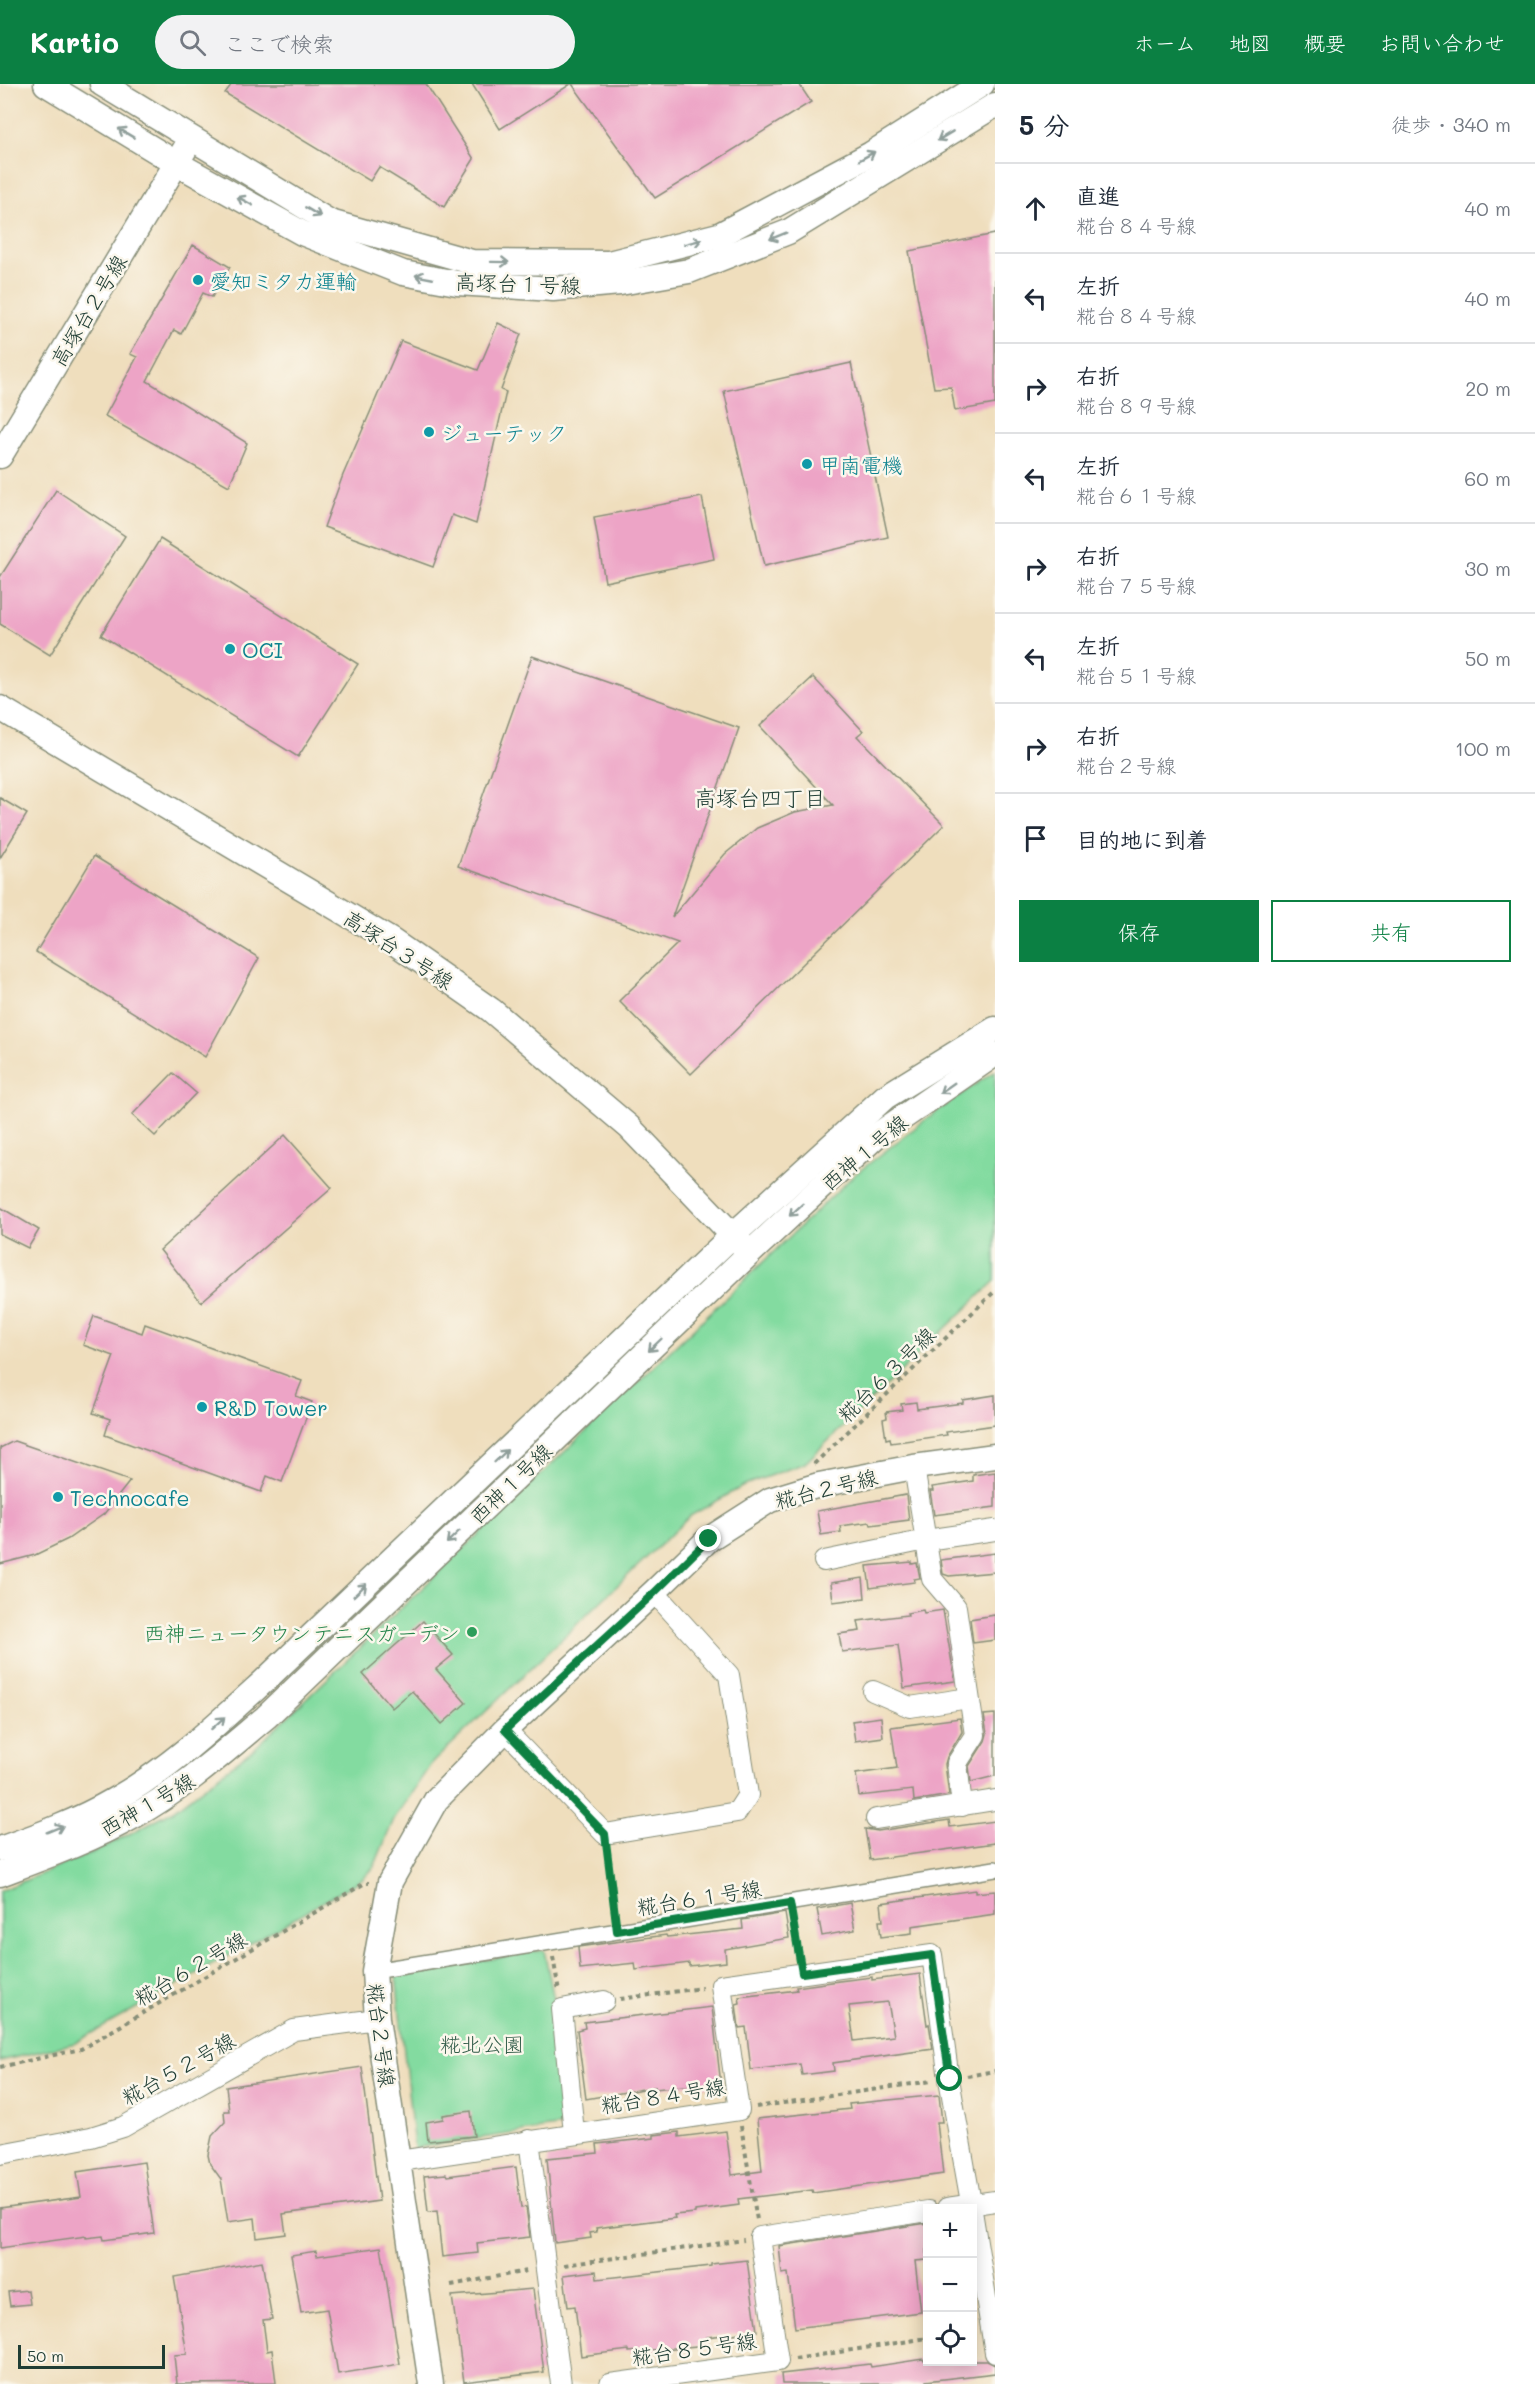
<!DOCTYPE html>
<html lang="ja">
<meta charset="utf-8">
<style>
:root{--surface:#fff;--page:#f2f2f3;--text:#1f2937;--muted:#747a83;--line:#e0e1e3;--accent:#0b8043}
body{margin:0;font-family:Mali,"Klee One",sans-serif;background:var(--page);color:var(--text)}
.controls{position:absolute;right:18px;bottom:18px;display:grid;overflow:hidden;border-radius:0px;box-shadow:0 3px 15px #0003}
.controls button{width:54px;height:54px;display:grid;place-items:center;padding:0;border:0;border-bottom:2px solid var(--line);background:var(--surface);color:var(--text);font:30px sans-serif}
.scale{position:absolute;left:18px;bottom:15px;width:147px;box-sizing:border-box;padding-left:6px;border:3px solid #1f3d34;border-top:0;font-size:16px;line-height:21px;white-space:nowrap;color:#1f3d34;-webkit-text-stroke:4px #fbf7ec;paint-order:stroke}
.stop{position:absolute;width:18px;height:18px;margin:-14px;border:4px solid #0b8043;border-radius:50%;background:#fff}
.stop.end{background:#0b8043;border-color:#fff;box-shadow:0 2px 6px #0008}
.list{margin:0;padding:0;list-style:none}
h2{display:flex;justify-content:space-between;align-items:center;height:78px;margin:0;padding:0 24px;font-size:26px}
h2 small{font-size:20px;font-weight:400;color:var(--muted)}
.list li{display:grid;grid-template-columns:39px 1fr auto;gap:18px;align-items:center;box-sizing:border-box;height:90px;padding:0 24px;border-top:2px solid var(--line)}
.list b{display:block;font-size:22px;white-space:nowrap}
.list p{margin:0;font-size:20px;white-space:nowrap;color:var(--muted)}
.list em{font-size:20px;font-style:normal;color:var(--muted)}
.actions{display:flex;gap:12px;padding:18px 24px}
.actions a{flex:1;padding:14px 0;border:2px solid var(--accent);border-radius:0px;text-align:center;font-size:21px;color:var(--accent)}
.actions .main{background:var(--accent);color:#fff}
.icon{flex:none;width:33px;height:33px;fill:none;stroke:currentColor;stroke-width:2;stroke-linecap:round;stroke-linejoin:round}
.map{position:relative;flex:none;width:995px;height:2300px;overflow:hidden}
header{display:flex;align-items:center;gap:36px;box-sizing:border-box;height:84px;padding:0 30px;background:var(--accent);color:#fff}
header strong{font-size:28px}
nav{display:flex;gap:33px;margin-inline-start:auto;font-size:21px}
.search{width:420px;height:54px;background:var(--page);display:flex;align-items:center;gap:15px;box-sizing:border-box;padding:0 21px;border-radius:33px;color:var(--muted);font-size:22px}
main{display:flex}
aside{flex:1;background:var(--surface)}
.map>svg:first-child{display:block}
.green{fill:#83dba0;stroke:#518c6a;stroke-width:1.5}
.building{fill:#eda4c6;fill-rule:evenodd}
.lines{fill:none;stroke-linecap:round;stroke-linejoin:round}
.pedestrian-casing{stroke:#878e78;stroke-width:18}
.minor-casing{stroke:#878e78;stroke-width:22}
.tertiary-casing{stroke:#878e78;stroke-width:27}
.path{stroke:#878e78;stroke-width:4;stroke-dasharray:4.5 4.5;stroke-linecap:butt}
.pedestrian{stroke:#fff;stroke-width:15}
.minor{stroke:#fff;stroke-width:20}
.tertiary{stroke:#fff;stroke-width:24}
.oneway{stroke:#8f9e9a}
.route{stroke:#0b8043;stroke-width:8}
.culture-dot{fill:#0f9aa8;stroke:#fbf7ec;stroke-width:2}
.leisure-dot{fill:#2e9e5b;stroke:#fbf7ec;stroke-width:2}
.labels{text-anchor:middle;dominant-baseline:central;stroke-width:5;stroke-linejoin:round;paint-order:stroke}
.culture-label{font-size:21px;fill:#0d838f;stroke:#fbf7ec;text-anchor:start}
.street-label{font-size:21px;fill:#1f3d34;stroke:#fbf7ec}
.leisure-label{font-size:21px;fill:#27864d;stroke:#fbf7ec;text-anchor:end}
.park-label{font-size:21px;fill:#335d4a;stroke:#fbf7ec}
.neighbourhood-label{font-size:22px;fill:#1f3d34;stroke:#fbf7ec}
</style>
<header>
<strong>Kartio</strong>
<div class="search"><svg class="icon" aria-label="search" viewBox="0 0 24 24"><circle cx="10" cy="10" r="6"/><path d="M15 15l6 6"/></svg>ここで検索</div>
<nav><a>ホーム</a><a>地図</a><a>概要</a><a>お問い合わせ</a></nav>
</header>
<main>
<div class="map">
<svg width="995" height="2300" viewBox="0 0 995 2300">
<rect width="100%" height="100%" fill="#fbf7ec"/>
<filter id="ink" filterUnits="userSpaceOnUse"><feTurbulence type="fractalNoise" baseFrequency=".0167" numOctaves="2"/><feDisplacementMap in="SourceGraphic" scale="12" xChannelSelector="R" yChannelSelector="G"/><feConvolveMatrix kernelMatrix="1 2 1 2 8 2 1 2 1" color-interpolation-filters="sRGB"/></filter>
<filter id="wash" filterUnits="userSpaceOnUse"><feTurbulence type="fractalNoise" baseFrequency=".008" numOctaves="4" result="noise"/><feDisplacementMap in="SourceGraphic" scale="24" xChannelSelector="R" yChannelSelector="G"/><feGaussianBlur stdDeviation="1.35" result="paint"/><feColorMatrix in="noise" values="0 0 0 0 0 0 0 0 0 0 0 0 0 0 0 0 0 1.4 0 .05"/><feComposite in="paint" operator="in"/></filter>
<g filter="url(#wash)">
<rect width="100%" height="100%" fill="#efdebd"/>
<g class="green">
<path d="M995 987V1197L805 1379 747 1400 690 1432 431 1680 394 1735 374 1783 363 1795 75 1959 0 1977V1807L99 1766 174 1726 255 1664 853 1092 929 1033Z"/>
<path d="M544 1866 556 1925 569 2041 414 2064 396 1891Z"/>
</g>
<g id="blocks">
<g class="building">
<path d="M232 0H426L474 75 444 123 379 83 370 97 225 9Z"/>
<path d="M472 0H571L500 45Z"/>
<path d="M572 0H799L811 18 655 114Z"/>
<path d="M995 150V320L955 327 951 303 934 304 909 167Z"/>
<path d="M193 161 230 183 212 213 203 209 181 250 174 246 147 297 247 359 229 402 105 332 137 273 130 270Z"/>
<path d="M498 239 521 250 501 306 506 308 476 440 452 431 433 483 324 443 343 391 401 257 478 286Z"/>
<path d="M851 279 888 453 764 482 724 307Z"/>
<path d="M56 406 125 452 50 571 0 540V493Z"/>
<path d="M702 413 714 475 605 498 594 433Z"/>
<path d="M160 455 358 580 298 673 101 551Z"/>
<path d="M532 572 739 644 672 833 725 770 757 744 795 728 833 721 760 642 813 593 863 647 857 652 944 741 691 990 619 917 678 859 458 782Z"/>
<path d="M0 714 27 730 0 774Z"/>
<path d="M94 772 259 874 205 973 36 868Z"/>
<path d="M173 989 196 1009 155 1052 132 1031Z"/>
<path d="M285 1051 332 1104 201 1218 160 1166Z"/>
<path d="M0 1123 39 1146 28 1164 0 1150Z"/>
<path d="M94 1232 142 1249 145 1240 302 1297 296 1312 312 1318 282 1398 267 1392 261 1408 105 1351 110 1335 93 1329 114 1272 83 1261Z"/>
<path d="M995 1311V1341L946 1348 947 1351 891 1359 890 1354 886 1355 883 1335 887 1334 886 1328 902 1326 901 1320 916 1318 917 1325 963 1319V1316Z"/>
<path d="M14 1357 130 1397 104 1430 68 1455 35 1471 0 1480V1364Z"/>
<path d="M995 1388V1423L934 1431 930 1407H933L932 1403 973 1397V1391Z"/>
<path d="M906 1411 909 1436 871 1441 870 1438 840 1442 841 1448 821 1451 817 1427Z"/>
<path d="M995 1469V1488L949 1492 943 1490 941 1476Z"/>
<path d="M912 1478V1480L917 1479 920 1494 914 1495 915 1498 870 1504 867 1482Z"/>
<path d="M863 1494 865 1514 833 1518 831 1499Z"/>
<path d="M923 1526 924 1529 943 1526 955 1597 904 1604 898 1561 842 1568 839 1550 860 1547 858 1537 908 1531 907 1529Z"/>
<path d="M995 1531V1556L973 1559 970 1535Z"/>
<path d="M423 1537 453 1571 436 1585 466 1619 442 1640 412 1607 392 1624 363 1590Z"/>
<path d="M995 1630V1692L971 1698 969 1682 985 1657 987 1650 984 1631Z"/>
<path d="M881 1633 883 1653 855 1657 852 1637Z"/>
<path d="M960 1634 962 1648 947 1673 945 1680 949 1711 914 1717 913 1706 859 1712 856 1690 897 1684 891 1643Z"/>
<path d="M949 1736 950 1743 995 1737V1759L870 1776 865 1745 878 1747Z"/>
<path d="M975 1806V1809L995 1807V1830L912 1842V1849L881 1853 879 1837H883L881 1819Z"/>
<path d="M850 1819 855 1846 822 1852 817 1825Z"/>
<path d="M785 1829 789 1854 725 1865 726 1878 689 1882V1879L636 1886 635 1879 580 1885 578 1863 666 1851 667 1853 743 1845 742 1836Z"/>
<path d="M920 1890 927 1941 929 1940 933 1965 833 1979 834 1987 802 1991 800 1980 751 1986 746 1943 739 1944 736 1920 740 1919 739 1913 797 1906 796 1903 839 1897 872 1893V1896ZM888 1918 894 1952 854 1957 849 1922Z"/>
<path d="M712 1923 721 2001 701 2003V2000L655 2005V2003L586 2015 577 1946 585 1944 584 1938Z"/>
<path d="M362 1983 379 2117 283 2130 286 2150 257 2154 255 2134 228 2138 221 2095 210 2080 208 2071 212 2052 225 2038 224 2027H229L226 2003Z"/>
<path d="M939 2011 942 2038H937L943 2090 813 2109 812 2106 738 2115 739 2121 695 2127V2129L674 2131 675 2134 596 2144 597 2148 590 2149 591 2154 555 2159 547 2074 598 2069 597 2060 654 2054V2051L679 2048V2053L726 2047 732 2091 762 2087 757 2035 850 2025 849 2020Z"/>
<path d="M471 2027 474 2052 428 2057 426 2038 443 2035V2031Z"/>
<path d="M144 2078 154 2149 104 2156 103 2152 86 2154V2152L0 2164V2124L81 2113 77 2088Z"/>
<path d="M516 2083 521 2124 526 2123 530 2153 477 2159 478 2169 442 2173 437 2127 428 2128 424 2092 446 2090 447 2092Z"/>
<path d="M927 2139V2176L915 2177 921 2228 795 2244 788 2189 782 2190 779 2162Z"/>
<path d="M381 2163 400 2280 338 2290 327 2225 301 2229 291 2171 316 2167 317 2172Z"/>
<path d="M747 2176 757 2247 707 2253 708 2261 629 2268V2266L581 2272 575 2222 568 2223 564 2191 596 2187 597 2195 711 2182V2180Z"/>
<path d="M262 2177 272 2235 263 2236 267 2267 272 2266 276 2299 177 2300 174 2271 187 2270 174 2193Z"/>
<path d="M533 2205 544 2288 464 2298 452 2212Z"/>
<path d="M28 2206 30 2220 10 2222 8 2208Z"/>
<path d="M923 2275 924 2277H987L995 2281V2289L926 2297V2300H782L781 2290 870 2280 871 2283Z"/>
</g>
</g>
</g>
<g filter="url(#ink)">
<use href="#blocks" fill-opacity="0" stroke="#878e78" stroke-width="1.5"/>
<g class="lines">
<defs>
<path id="pedestrian" d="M374 1887 995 1785"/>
<g id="minor">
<path d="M914 1383 932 1495 956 1523 975 1651 957 1679 962 1722"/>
<path d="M824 1477 926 1456 995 1446"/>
<path d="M873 1607 910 1623 969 1614"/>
<path d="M505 1646 605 1750 737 1728 748 1711 729 1591 654 1508"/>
<path d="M876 1735 995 1716"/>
<path d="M574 2049 562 1925 604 1917"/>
<path d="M529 2056 561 2300"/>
<path d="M0 2070 91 2053 123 2043 294 1946 377 1935"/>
<path d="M399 2077 739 2026 721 1901 932 1871 949 1995 972 2124"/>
<path d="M947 2124 995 2117"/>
<path d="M972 2127 995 2269"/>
<path d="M610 2300 778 2277 760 2153 928 2127"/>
</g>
<g id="tertiary">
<path d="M46 0 176 79 302 149 403 189 457 199 553 205 620 199 689 187 788 148 995 21"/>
<path d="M102 0 330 138 472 178 609 179 719 151 871 70 982 0"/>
<path d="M0 372 185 65"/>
<path d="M0 624 392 857 491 926 629 1043 743 1162"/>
<path d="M0 1765C39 1751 78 1737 114 1716 169 1685 216 1641 262 1599L733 1151 885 1013 995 945"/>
<path d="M0 1790C45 1773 92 1756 134 1732 183 1705 224 1668 266 1633L750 1169 876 1052 995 970"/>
<path d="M431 2300 377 1935 374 1887 390 1798 436 1716 505 1646 654 1508 709 1455 770 1416 819 1401 914 1383 995 1372"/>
</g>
</defs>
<use href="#pedestrian" class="pedestrian-casing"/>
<use href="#minor" class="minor-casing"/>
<use href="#tertiary" class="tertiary-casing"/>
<g class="path">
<path d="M814 1380 995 1207"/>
<path d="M607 1769 615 1833"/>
<path d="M792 1833 799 1873"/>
<path d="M553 1873 559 1907"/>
<path d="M620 1915 702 1904"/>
<path d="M0 1983 81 1965 365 1799H369"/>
<path d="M967 1992 995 1987"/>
<path d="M756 2023 932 1997"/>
<path d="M741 2042 757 2136"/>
<path d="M564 2181 744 2156"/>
<path d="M451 2201 527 2187"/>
<path d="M795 2275 928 2254"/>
</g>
<use href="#pedestrian" class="pedestrian"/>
<use href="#minor" class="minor"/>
<use href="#tertiary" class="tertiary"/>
</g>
<defs><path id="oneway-shaft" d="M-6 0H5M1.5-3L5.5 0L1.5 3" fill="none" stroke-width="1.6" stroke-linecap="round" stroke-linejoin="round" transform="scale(1.5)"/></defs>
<g class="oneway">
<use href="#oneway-shaft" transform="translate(126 49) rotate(-149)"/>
<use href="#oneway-shaft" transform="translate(945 52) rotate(149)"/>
<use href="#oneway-shaft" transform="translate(867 72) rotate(-29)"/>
<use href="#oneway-shaft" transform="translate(245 117) rotate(-151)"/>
<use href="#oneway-shaft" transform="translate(313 128) rotate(31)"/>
<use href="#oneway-shaft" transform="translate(778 152) rotate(158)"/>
<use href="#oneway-shaft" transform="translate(693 158) rotate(-14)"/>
<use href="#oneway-shaft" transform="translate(500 178) rotate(1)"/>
<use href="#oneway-shaft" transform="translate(424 193) rotate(-169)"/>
<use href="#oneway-shaft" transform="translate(947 1004) rotate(145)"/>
<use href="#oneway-shaft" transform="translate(796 1126) rotate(137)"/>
<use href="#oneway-shaft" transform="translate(655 1261) rotate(136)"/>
<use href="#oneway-shaft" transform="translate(501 1372) rotate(-44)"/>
<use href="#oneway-shaft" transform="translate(453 1453) rotate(136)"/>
<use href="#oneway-shaft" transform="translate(360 1506) rotate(-44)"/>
<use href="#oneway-shaft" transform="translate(218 1639) rotate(-42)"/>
<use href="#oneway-shaft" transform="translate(55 1745) rotate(-22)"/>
</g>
</g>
<g class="lines" filter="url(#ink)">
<path class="route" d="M709 1455 654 1509 505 1646 605 1750 617 1847 790 1819 802 1889 932 1871 950 1995"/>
</g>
<g class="culture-dot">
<circle cx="198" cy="196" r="6"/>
<circle cx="429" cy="348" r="6"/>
<circle cx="807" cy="380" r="6"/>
<circle cx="230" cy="565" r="6"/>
<circle cx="202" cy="1323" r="6"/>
<circle cx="58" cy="1413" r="6"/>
</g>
<circle class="leisure-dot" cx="472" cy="1548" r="6"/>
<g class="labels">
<g class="culture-label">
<text x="210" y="196">愛知ミタカ運輸</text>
<text x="441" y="348">ジューテック</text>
<text x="819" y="380">甲南電機</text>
<text x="242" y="565">OCI</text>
<text x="214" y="1323">R&amp;D Tower</text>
<text x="70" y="1413">Technocafe</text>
</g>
<g class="street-label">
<text transform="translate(518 199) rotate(2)">高塚台１号線</text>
<text transform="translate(88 226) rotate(-59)">高塚台２号線</text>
<text transform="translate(399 865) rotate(33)">高塚台３号線</text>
<text transform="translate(864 1068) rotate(-40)">西神１号線</text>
<text transform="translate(886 1290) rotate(-44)">糀台６３号線</text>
<text transform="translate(510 1399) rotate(-44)">西神１号線</text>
<text transform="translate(826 1404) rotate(-14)">糀台２号線</text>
<text transform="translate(147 1720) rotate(-30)">西神１号線</text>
<text transform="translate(699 1813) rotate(-9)">糀台６１号線</text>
<text transform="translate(190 1884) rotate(-30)">糀台６２号線</text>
<text transform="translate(382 1951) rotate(83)">糀台２号線</text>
<text transform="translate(178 1984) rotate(-29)">糀台５２号線</text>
<text transform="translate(663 2011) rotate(-9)">糀台８４号線</text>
<text transform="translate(694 2264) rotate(-8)">糀台８５号線</text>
</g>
<g class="leisure-label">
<text x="460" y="1548">西神ニュータウンテニスガーデン</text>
</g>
<g class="park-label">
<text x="482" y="1959">糀北公園</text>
</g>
<g class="neighbourhood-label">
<text x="760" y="713">高塚台四丁目</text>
</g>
</g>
</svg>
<div class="controls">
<button>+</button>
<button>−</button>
<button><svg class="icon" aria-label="locate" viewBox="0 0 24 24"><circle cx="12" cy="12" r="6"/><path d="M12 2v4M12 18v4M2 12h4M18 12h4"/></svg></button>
</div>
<div class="scale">50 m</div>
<div class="stop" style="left:950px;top:1995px"></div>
<div class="stop end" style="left:709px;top:1455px"></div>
</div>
<aside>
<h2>5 分<small>徒歩 · 340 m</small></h2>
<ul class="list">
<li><svg class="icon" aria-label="ahead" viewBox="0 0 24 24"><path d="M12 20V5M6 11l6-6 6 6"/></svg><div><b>直進</b><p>糀台８４号線</p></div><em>40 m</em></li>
<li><svg class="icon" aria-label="left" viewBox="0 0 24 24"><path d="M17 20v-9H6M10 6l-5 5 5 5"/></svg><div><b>左折</b><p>糀台８４号線</p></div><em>40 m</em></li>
<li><svg class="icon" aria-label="right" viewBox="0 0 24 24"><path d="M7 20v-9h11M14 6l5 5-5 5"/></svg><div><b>右折</b><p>糀台８９号線</p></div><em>20 m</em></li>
<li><svg class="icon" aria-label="left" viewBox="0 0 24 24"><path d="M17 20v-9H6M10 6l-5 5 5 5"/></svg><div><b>左折</b><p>糀台６１号線</p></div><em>60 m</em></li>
<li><svg class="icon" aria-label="right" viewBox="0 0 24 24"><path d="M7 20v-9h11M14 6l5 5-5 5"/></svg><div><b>右折</b><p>糀台７５号線</p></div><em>30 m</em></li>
<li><svg class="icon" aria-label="left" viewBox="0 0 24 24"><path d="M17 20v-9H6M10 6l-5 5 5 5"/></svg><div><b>左折</b><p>糀台５１号線</p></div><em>50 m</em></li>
<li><svg class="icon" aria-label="right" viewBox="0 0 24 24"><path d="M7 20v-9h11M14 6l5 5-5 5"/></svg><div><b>右折</b><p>糀台２号線</p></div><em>100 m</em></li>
<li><svg class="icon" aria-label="arrive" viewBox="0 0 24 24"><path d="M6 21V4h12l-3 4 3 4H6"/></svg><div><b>目的地に到着</b></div></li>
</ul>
<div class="actions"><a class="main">保存</a><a>共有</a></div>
</aside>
</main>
